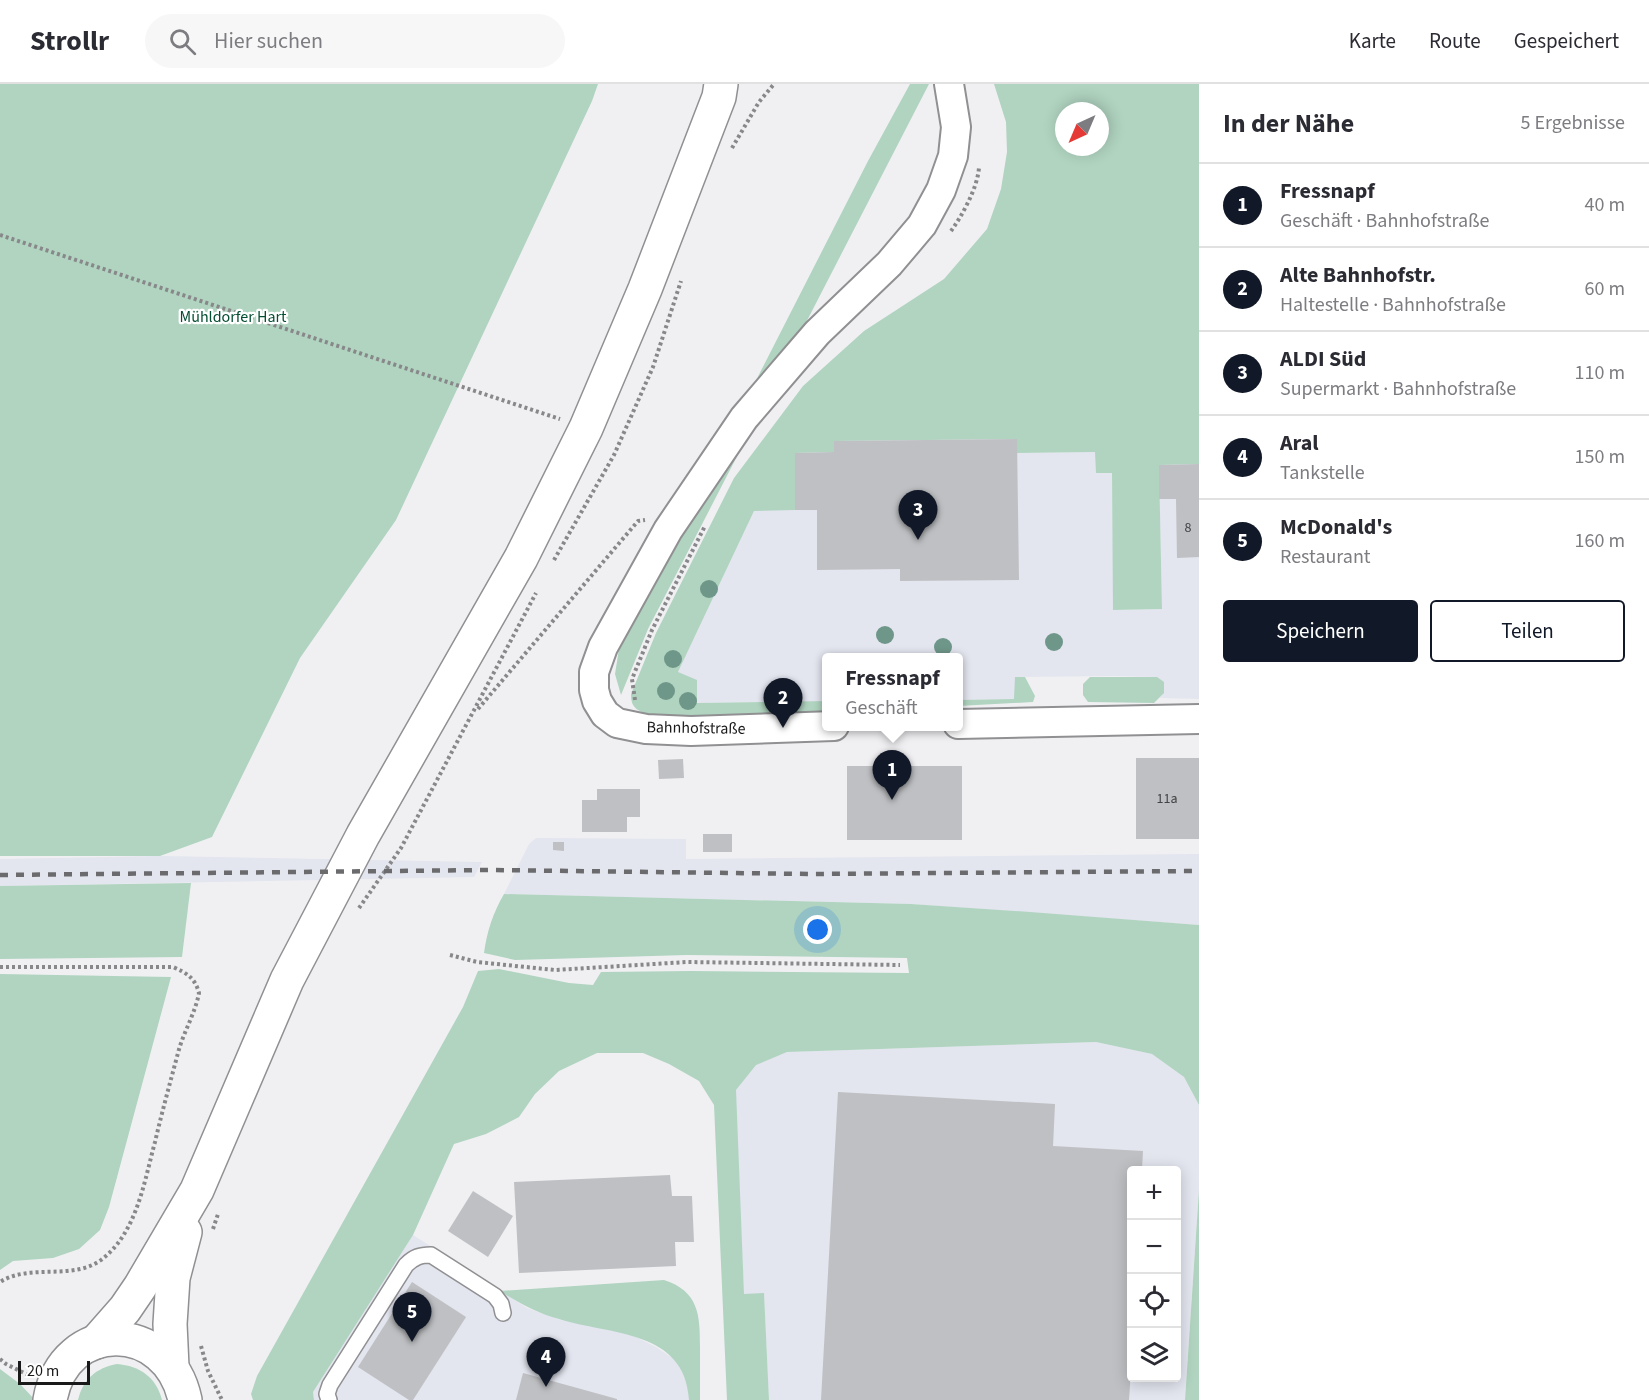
<!DOCTYPE html>
<html lang="de">
<meta charset="utf-8">
<style>
:root{--surface:#fff;--page:#f7f7f7;--text:#2b2b33;--muted:#7c7c81;--line:#e1e1e2;--accent:#111827}
body{margin:0;font-family:"Source Sans 3",sans-serif;background:var(--page);color:var(--text)}
.controls{position:absolute;right:18px;bottom:18px;display:grid;overflow:hidden;border-radius:6px;box-shadow:0 3px 15px #0003}
.controls button{width:54px;height:54px;display:grid;place-items:center;padding:0;border:0;border-bottom:2px solid var(--line);background:var(--surface);color:var(--text);font:30px sans-serif}
.compass{position:absolute;left:1055px;top:18px;width:54px;height:54px;border-radius:50%;background:var(--surface);box-shadow:0 3px 15px #0003;rotate:224deg}
.scale{position:absolute;left:18px;bottom:15px;width:72px;box-sizing:border-box;padding-left:6px;border:3px solid #19191a;border-top:0;font-size:16px;line-height:21px;white-space:nowrap;color:#19191a;-webkit-text-stroke:4px #fff;paint-order:stroke}
.you{position:absolute;left:818px;top:846px;width:21px;height:21px;margin:-15px;border:4px solid #fff;border-radius:50%;background:#1a73e8;box-shadow:0 0 0 9px #1a73e833}
.badge{display:grid;place-items:center;width:39px;height:39px;border-radius:50%;background:var(--accent);color:#fff;font-size:20px;font-weight:700}
.pin{position:absolute;translate:-50% -50px;filter:drop-shadow(0 2px 3px #0008)}
.pin::after{content:'';position:absolute;top:32px;width:21px;height:18px;background:inherit;clip-path:polygon(0 0,100% 0,50% 100%)}
.popup{position:absolute;left:822px;top:569px;width:141px;height:78px;box-sizing:border-box;display:grid;place-content:center;border-radius:6px;background:var(--surface);filter:drop-shadow(0 2px 4px #0005);font-size:20px;white-space:nowrap;color:var(--muted)}
.popup b{font-size:22px;color:var(--text)}
.popup::after{content:'';position:absolute;left:50%;top:100%;margin-left:-12px;border:12px solid transparent;border-top-color:var(--surface)}
.list{margin:0;padding:0;list-style:none}
h2{display:flex;justify-content:space-between;align-items:center;height:78px;margin:0;padding:0 24px;font-size:26px}
h2 small{font-size:20px;font-weight:400;color:var(--muted)}
.list li{display:grid;grid-template-columns:39px 1fr auto;gap:18px;align-items:center;box-sizing:border-box;height:84px;padding:0 24px;border-top:2px solid var(--line)}
.list b{display:block;font-size:22px;white-space:nowrap}
.list p{margin:0;font-size:20px;white-space:nowrap;color:var(--muted)}
.list em{font-size:20px;font-style:normal;color:var(--muted)}
.actions{display:flex;gap:12px;padding:18px 24px}
.actions a{flex:1;padding:14px 0;border:2px solid var(--accent);border-radius:6px;text-align:center;font-size:21px;color:var(--accent)}
.actions .main{background:var(--accent);color:#fff}
.icon{flex:none;width:33px;height:33px;fill:none;stroke:currentColor;stroke-width:2;stroke-linecap:round;stroke-linejoin:round}
.map{position:relative;flex:none;width:1199px;height:1316px;overflow:hidden}
header{display:flex;align-items:center;gap:36px;box-sizing:border-box;height:84px;padding:0 30px;background:var(--surface);border-bottom:2px solid var(--line)}
header strong{font-size:28px}
nav{display:flex;gap:33px;margin-inline-start:auto;font-size:21px}
.search{width:420px;height:54px;background:var(--page);display:flex;align-items:center;gap:15px;box-sizing:border-box;padding:0 21px;border-radius:33px;color:var(--muted);font-size:22px}
main{display:flex}
aside{flex:1;background:var(--surface)}
.map>svg:first-child{display:block}
.built{fill:#e3e5ef;fill-rule:evenodd}
.green{fill:#b0d4c0;fill-rule:evenodd}
.building{fill:#bfc0c3}
.lines{fill:none;stroke-linecap:round;stroke-linejoin:round}
.lane-casing{stroke:#909093;stroke-width:18}
.street-casing{stroke:#909093;stroke-width:32}
.secondary-casing{stroke:#909093;stroke-width:36}
.path{stroke:#88888a;stroke-width:4;stroke-dasharray:3 3;stroke-linecap:butt}
.lane{stroke:#fff;stroke-width:15}
.street{stroke:#fff;stroke-width:28}
.secondary{stroke:#fff;stroke-width:33}
.rail{stroke:#6b6b6d;stroke-width:4.5;stroke-dasharray:8 8;stroke-linecap:butt}
.tree{fill:#6f9789}
.labels{text-anchor:middle;dominant-baseline:central;stroke-width:4.5;stroke-linejoin:round;paint-order:stroke}
.number-label{font-size:14px;fill:#424344}
.park-label{font-size:16px;fill:#054e32;stroke:#fff}
.street-label{font-size:16px;fill:#19191a;stroke:#fff}
</style>
<header>
<strong>Strollr</strong>
<div class="search"><svg class="icon" aria-label="search" viewBox="0 0 24 24"><circle cx="10" cy="10" r="6"/><path d="M15 15l6 6"/></svg>Hier suchen</div>
<nav><a>Karte</a><a>Route</a><a>Gespeichert</a></nav>
</header>
<main>
<div class="map">
<svg width="1199" height="1316" viewBox="0 0 1199 1316">
<rect width="100%" height="100%" fill="#f0f0f3"/>
<g class="built">
<path d="M1017 355 1018 369 1095 368 1112 389 1114 526 1162 525 1159 381 1199 380V615L1160 614 1164 608 1157 593 1114 592 1015 593V615L958 616V574H826V617L697 619 678 588 754 427 795 369 834 368V357Z"/>
<path d="M536 754 686 755V775L1199 770V841L911 820 504 810 529 760Z"/>
<path d="M160 772 482 778 474 793 0 802V775Z"/>
<path d="M1096 958 1152 970 1184 993 1199 1021V1106L1185 1316H769L764 1210H744L736 1038V1006L755 981 787 968ZM1132 1086H1176V1294H1132Z"/>
<path d="M413 1151 527 1224 561 1236 630 1250 656 1263 677 1277 688 1302 689 1316H314L313 1308Z"/>
</g>
<g class="green">
<path d="M0 0H598L592 17 396 436 300 574 212 753 160 772H0Z"/>
<path d="M910 0H929L648 545 621 611 615 590 619 565 868 77Z"/>
<path d="M994 0H1199V380L1159 381 1162 525 1113 526 1112 389H1096L1095 368 1017 369 1016 355 835 357 834 368 795 369V426L754 427 678 588 697 596V619L826 617V629C788 631 666 645 638 626 632 622 631 617 631 610L656 549 734 394 803 302 864 247 944 195 987 145 1001 105 1007 68 1006 38ZM1064 27H1100V63H1064Z"/>
<path d="M1015 593H1025L1035 612 1033 618 958 622V616L1014 615Z"/>
<path d="M1090 593H1157L1164 598V609L1154 619 1088 618 1083 611V600Z"/>
<path d="M191 799 182 873 0 875V802Z"/>
<path d="M504 810 911 820 1030 828 1199 841V1021L1184 993 1152 970 1096 958 787 968 756 981 736 1006 744 1210 764 1209 769 1316H727L714 1021 699 997 669 980 643 969H597L559 987 535 1010 519 1033 486 1050 454 1060 413 1151 313 1308 314 1316H253L251 1310 257 1292 463 923 478 887 499 885 569 899 593 901 601 888 691 887 909 889 907 874 687 871 515 876 484 869C487 847 493 829 504 810Z"/>
<path d="M0 890 171 893 109 1123 100 1146 79 1165 53 1174 13 1177 0 1186Z"/>
<path d="M1199 1106V1316H1185Z"/>
<path d="M664 1196C701 1208 700 1234 700 1268 700 1284 700 1300 700 1316H689C685 1245 609 1251 559 1235 537 1229 519 1219 500 1207Z"/>
<path d="M117 1280C140 1282 156 1293 162 1316H78C83 1295 96 1284 117 1280Z"/>
<path d="M0 1285 20 1300 35 1316H0Z"/>
</g>
<g class="building">
<path d="M1017 355 1019 496 900 497V485L817 486V426H795V369L834 368V357Z"/>
<path d="M1199 380V473L1177 474 1176 415H1159V381Z"/>
<rect x="1136" y="674" width="63" height="81"/>
<path d="M683 675 684 694 659 695 658 676Z"/>
<rect x="847" y="682" width="115" height="74"/>
<path d="M597 705H640V733H627V748H582V716H597Z"/>
<rect x="703" y="750" width="29" height="18"/>
<path d="M553 758H564V767L553 766Z"/>
<path d="M838 1008 1055 1020 1053 1062 1143 1067 1142 1086H1132V1271L1129 1316H821Z"/>
<path d="M670 1091 672 1112H692L694 1158H675L676 1182 519 1189 514 1098Z"/>
<path d="M473 1107 513 1132 488 1173 448 1147Z"/>
<path d="M412 1198 466 1233 413 1316H409L358 1283Z"/>
<path d="M523 1289 617 1315V1316H516Z"/>
</g>
<g class="lines">
<defs>
<path id="lane" d="M329 1316 327 1310 330 1301 406 1181C414 1173 420 1171 431 1171L495 1212 501 1220 503 1229"/>
<g id="street">
<path d="M958 640 1199 635"/>
<path d="M834 642 691 647 646 645 617 639 605 630 597 617 594 606V588L603 563 668 446 744 334 817 249 889 180 922 141 941 106 953 72 956 43 949 0"/>
</g>
<g id="secondary">
<path d="M96 1258 125 1225 140 1203 197 1106 287 896 363 751 521 474 586 344 645 205 719 13 721 0"/>
<path d="M172 1283 170 1240 173 1194 185 1148"/>
<path d="M50 1316C64 1234 168 1235 185 1316"/>
</g>
</defs>
<use href="#lane" class="lane-casing"/>
<use href="#street" class="street-casing"/>
<use href="#secondary" class="secondary-casing"/>
<g class="path">
<path d="M732 64 759 18 774 0"/>
<path d="M951 147C962 132 978 103 979 83"/>
<path d="M0 151 560 335"/>
<path d="M554 476 614 371 653 283 681 197"/>
<path d="M635 616 632 595 652 546 705 442"/>
<path d="M478 625 638 437 645 436"/>
<path d="M359 824 401 764 536 509"/>
<path d="M450 871 477 878 555 886 687 878 900 881"/>
<path d="M0 883H173C187 889 195 894 199 909 195 930 183 949 178 969 170 999 162 1028 155 1058 144 1098 137 1149 101 1176 72 1197 30 1179 0 1198"/>
<path d="M213 1145 218 1130"/>
<path d="M201 1262 208 1287 222 1316"/>
<path d="M0 1275 6 1280 30 1292"/>
</g>
<use href="#lane" class="lane"/>
<use href="#street" class="street"/>
<use href="#secondary" class="secondary"/>
<path class="rail" d="M0 791 492 786 814 790 1199 787"/>
</g>
<g class="tree">
<circle cx="709" cy="505" r="9"/>
<circle cx="885" cy="551" r="9"/>
<circle cx="1054" cy="558" r="9"/>
<circle cx="943" cy="563" r="9"/>
<circle cx="673" cy="575" r="9"/>
<circle cx="666" cy="607" r="9"/>
<circle cx="688" cy="617" r="9"/>
</g>
<g class="labels">
<g class="number-label">
<text x="1188" y="444">8</text>
<text x="1167" y="715">11a</text>
</g>
<g class="park-label">
<text x="233" y="233">Mühldorfer Hart</text>
</g>
<g class="street-label">
<text transform="translate(696 644) rotate(1)">Bahnhofstraße</text>
</g>
</g>
</svg>
<div class="controls">
<button>+</button>
<button>−</button>
<button><svg class="icon" aria-label="locate" viewBox="0 0 24 24"><circle cx="12" cy="12" r="6"/><path d="M12 2v4M12 18v4M2 12h4M18 12h4"/></svg></button>
<button><svg class="icon" aria-label="layers" viewBox="0 0 24 24"><path d="M12 4l9 5-9 5-9-5zM3 14l9 5 9-5"/></svg></button>
</div>
<svg class="compass" viewBox="-18 -18 36 36"><path d="M0-13l5 13h-10z" fill="#e53935"/><path d="M0 13l5-13h-10z" fill="#7c7c81"/></svg>
<div class="scale">20 m</div>
<div class="you"></div>
<div class="pin badge" style="left:892px;top:716px">1</div>
<div class="popup"><b>Fressnapf</b>Geschäft</div>
<div class="pin badge" style="left:783px;top:644px">2</div>
<div class="pin badge" style="left:918px;top:456px">3</div>
<div class="pin badge" style="left:546px;top:1303px">4</div>
<div class="pin badge" style="left:412px;top:1258px">5</div>
</div>
<aside>
<h2>In der Nähe<small>5 Ergebnisse</small></h2>
<ul class="list">
<li><span class="badge">1</span><div><b>Fressnapf</b><p>Geschäft · Bahnhofstraße</p></div><em>40 m</em></li>
<li><span class="badge">2</span><div><b>Alte Bahnhofstr.</b><p>Haltestelle · Bahnhofstraße</p></div><em>60 m</em></li>
<li><span class="badge">3</span><div><b>ALDI Süd</b><p>Supermarkt · Bahnhofstraße</p></div><em>110 m</em></li>
<li><span class="badge">4</span><div><b>Aral</b><p>Tankstelle</p></div><em>150 m</em></li>
<li><span class="badge">5</span><div><b>McDonald's</b><p>Restaurant</p></div><em>160 m</em></li>
</ul>
<div class="actions"><a class="main">Speichern</a><a>Teilen</a></div>
</aside>
</main>
